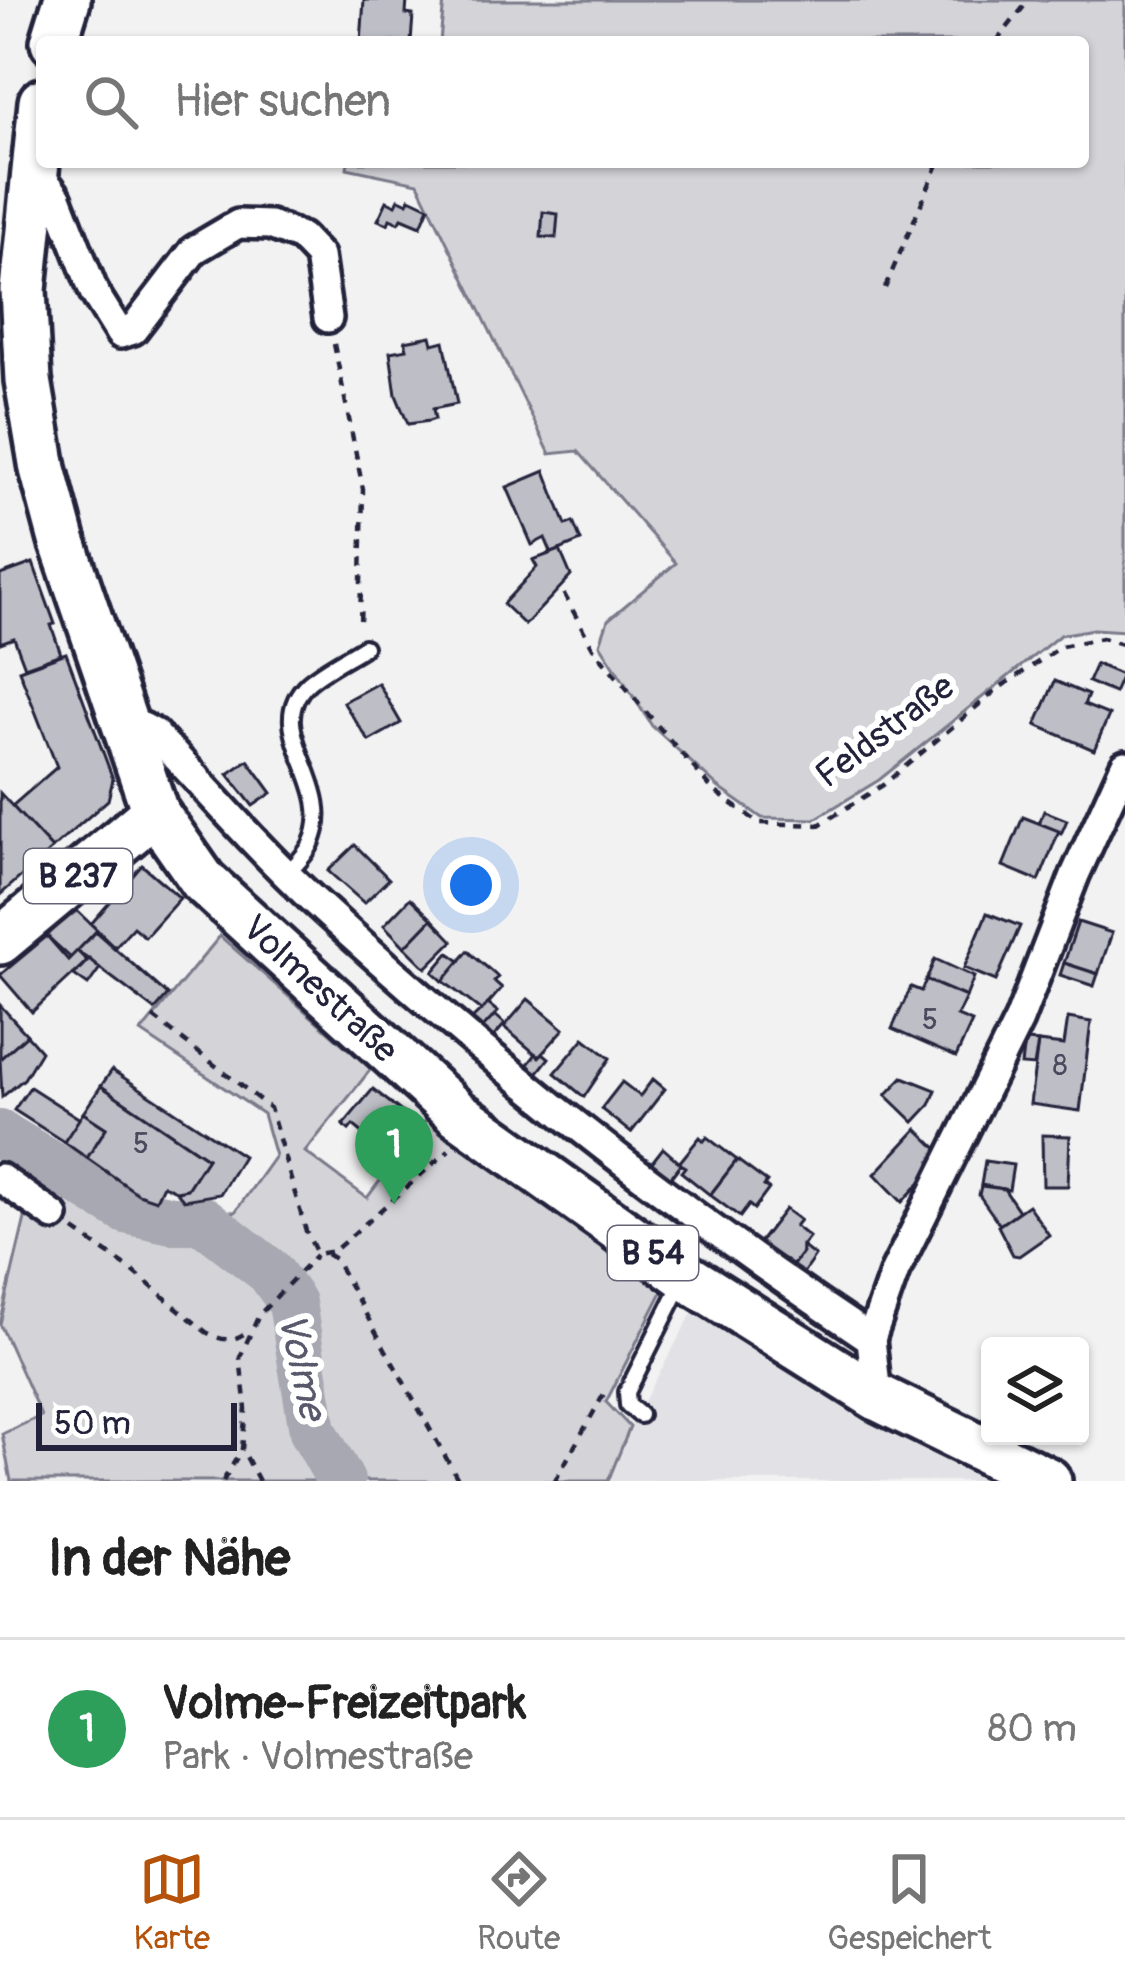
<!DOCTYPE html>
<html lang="de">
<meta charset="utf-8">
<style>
:root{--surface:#fff;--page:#f6f6f6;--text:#222;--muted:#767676;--line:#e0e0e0;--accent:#b45309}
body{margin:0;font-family:Pangolin,sans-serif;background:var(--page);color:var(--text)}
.controls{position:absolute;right:36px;bottom:36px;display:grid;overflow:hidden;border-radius:12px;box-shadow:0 3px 9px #0004}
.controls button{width:108px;height:108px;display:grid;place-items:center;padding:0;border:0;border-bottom:3px solid var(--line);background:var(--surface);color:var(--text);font:60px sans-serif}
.scale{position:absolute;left:36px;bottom:30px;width:201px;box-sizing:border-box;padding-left:12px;border:6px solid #22223b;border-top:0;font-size:33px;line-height:42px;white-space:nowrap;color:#22223b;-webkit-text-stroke:9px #fff;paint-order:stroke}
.you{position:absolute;left:471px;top:885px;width:42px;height:42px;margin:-30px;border:9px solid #fff;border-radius:50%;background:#1a73e8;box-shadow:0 0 0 18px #1a73e833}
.badge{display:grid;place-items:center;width:78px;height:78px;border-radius:50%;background:var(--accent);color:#fff;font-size:39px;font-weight:700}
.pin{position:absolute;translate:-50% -99px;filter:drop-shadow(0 3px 6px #0008)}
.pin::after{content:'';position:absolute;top:63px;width:42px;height:36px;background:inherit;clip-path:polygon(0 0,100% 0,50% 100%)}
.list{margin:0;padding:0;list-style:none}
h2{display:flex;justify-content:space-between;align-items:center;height:156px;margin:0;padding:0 48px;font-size:51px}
h2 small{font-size:39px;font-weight:400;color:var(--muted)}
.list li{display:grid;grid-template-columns:78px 1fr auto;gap:36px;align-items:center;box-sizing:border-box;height:180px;padding:0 48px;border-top:3px solid var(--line)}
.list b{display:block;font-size:45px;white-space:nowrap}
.list p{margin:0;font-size:39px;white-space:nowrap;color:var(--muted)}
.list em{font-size:39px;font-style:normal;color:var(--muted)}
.icon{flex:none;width:66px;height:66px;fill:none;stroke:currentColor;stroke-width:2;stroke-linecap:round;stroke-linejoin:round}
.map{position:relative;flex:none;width:1125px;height:1481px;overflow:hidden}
.search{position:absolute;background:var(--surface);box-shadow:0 3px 9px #0004;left:36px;right:36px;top:36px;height:132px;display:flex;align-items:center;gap:30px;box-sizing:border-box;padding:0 42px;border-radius:12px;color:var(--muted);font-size:45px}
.sheet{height:336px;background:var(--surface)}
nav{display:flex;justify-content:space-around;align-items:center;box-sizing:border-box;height:168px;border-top:3px solid var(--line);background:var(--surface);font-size:33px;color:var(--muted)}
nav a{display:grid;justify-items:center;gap:6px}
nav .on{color:var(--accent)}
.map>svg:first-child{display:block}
.built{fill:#e2e2e6}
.green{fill:#d3d3d8;stroke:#7a7a8a;stroke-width:3}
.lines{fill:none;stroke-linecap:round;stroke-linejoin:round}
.river{stroke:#a8a8b2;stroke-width:48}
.building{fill:#bebec6;stroke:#22223b;stroke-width:3}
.lane-casing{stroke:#22223b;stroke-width:22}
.street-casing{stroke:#22223b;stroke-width:36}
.primary-casing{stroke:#22223b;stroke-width:54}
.path{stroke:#22223b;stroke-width:4.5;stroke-dasharray:9 9;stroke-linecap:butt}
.lane{stroke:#fff;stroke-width:14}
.street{stroke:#fff;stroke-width:27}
.primary{stroke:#fff;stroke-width:45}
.labels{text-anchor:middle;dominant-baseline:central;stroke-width:12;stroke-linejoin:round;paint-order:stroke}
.number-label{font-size:30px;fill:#49495e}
.shield{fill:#fff;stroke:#646476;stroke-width:3}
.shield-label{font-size:33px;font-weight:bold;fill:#22223b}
.street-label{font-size:36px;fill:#22223b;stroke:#fff}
.water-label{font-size:39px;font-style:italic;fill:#58586b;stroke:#fff}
</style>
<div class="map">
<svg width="1125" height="1481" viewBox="0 0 1125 1481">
<rect width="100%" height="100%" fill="#f2f2f3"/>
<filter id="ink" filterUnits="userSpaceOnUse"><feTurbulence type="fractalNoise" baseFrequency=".00833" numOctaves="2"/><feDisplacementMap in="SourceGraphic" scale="24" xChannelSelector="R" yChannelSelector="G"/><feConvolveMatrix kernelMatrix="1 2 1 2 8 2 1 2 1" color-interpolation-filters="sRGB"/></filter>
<g filter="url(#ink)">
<path class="built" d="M695 1308 893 1436 993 1481H608L630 1427Z"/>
<g class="green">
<path d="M444 0H1125V631L1093 629 1060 635 879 780 815 819 762 818 718 787 652 726 600 644 608 620 676 563 578 451 550 454 418 183 347 168 348 162H1083V42H440Z"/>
<path d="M220 936 371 1069 305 1152 367 1198 429 1116 663 1290 606 1402 630 1427 608 1481H11L2 1434 41 1416 0 1324 34 1180 1 1155 18 1124 116 1194 181 1210 235 1212 275 1156 263 1114 141 1032Z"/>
</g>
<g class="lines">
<path class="river" d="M0 1134 126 1210 172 1220H203L270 1272 292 1303 313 1431 341 1481"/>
</g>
<g class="building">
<path d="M364 0H407L406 14 413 15 411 42H361Z"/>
<path d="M410 198 429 207 421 226 402 218 399 223 390 219 388 224 378 220 387 201 396 205 399 199 408 203Z"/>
<path d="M543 212 558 214 556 238 541 237Z"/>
<path d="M431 336 433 344 444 341 457 404 433 409 435 419 429 421 408 424 396 395 390 352 407 349 405 341Z"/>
<path d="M545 471 566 525 573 522 581 541 543 557 551 552 545 538 532 545 507 487Z"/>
<path d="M560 550 571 576 525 625 503 604 537 567 533 560Z"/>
<path d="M33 563 55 624 51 625 61 654 25 667 14 638 0 643V575Z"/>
<path d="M66 653 113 779 108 800 52 849 12 806 57 767 19 670Z"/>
<path d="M1096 664 1122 675 1114 693 1088 682Z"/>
<path d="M1055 681 1088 695 1084 705 1109 715 1094 750 1036 725Z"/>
<path d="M378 683 401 723 369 741 343 702Z"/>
<path d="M248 760 272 793 253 806 228 774Z"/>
<path d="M0 793 52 849 0 895Z"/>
<path d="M1044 811 1067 820 1061 834 1039 823Z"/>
<path d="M1023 817 1059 831 1039 881 1003 866Z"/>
<path d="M355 845 389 879 364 903 328 871Z"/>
<path d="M142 865 180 898 145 937 133 927 115 947 91 924Z"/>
<path d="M410 898 432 919 405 947 384 925Z"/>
<path d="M74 908 97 930 71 958 47 936Z"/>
<path d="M987 913 1020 926 996 981 964 968Z"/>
<path d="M432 919 453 941 426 968 405 947Z"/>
<path d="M1078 922 1112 933 1098 974 1064 963Z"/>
<path d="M96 932 168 995 155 1010 77 951Z"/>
<path d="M47 936 68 960 77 951 87 961 32 1012 0 975Z"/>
<path d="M468 951 498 977 494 981 502 988 482 1011 443 981Z"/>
<path d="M449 953 460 961 443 981 433 972Z"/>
<path d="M89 959 100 968 88 985 74 975Z"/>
<path d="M935 959 974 977 966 997 926 980Z"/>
<path d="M1064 963 1098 974 1094 986 1060 975Z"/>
<path d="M926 980 966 997 957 1016 972 1022 956 1057 892 1029 911 987 921 991Z"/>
<path d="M528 999 564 1029 539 1057 504 1027Z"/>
<path d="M488 1004 498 1012 480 1031 469 1022Z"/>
<path d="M0 1005 27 1035 0 1059Z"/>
<path d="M495 1015 505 1024 490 1041 480 1031Z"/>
<path d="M1068 1018 1091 1022 1080 1111 1030 1104 1038 1042 1064 1045Z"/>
<path d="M27 1035 41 1051 24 1079 2 1097 0 1059Z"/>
<path d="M584 1038 610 1058 584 1097 555 1073Z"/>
<path d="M1024 1041 1038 1042 1034 1066 1021 1065Z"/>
<path d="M543 1053 549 1058 535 1076 525 1068 536 1054 539 1057Z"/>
<path d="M112 1070 243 1156 220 1194 184 1200 176 1191 187 1189 207 1158 101 1086Z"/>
<path d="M903 1077 936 1090 930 1105 914 1122 886 1095Z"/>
<path d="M653 1079 665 1089 631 1133 601 1109 622 1082 640 1096Z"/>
<path d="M101 1086 207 1158 187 1189 176 1191 163 1185 156 1200 138 1194 87 1158 106 1128 83 1113Z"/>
<path d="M30 1087 80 1119 64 1142 14 1110Z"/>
<path d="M373 1089 408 1117 382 1149 353 1125 349 1130 343 1125Z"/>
<path d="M83 1113 106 1128 87 1158 64 1142Z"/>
<path d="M408 1117 419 1127 402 1147 391 1138Z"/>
<path d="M917 1129 945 1156 902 1202 875 1174Z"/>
<path d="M1042 1135 1070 1136 1068 1186H1043Z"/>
<path d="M700 1137 704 1141 707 1137 737 1160 710 1195 681 1172 685 1167 679 1163Z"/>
<path d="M663 1148 681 1164 668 1181 649 1166Z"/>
<path d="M737 1160 767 1182 764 1186 769 1189 754 1209 749 1205 740 1217 710 1195Z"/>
<path d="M985 1161 1013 1165 1009 1190 981 1185Z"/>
<path d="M981 1186 1004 1189 1019 1211 1000 1225 979 1195Z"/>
<path d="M1028 1205 1049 1235 1019 1256 1013 1255 998 1226Z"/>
<path d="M785 1209 800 1220 795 1226 809 1237 802 1246V1253L793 1265 787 1266 758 1244Z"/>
<path d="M802 1246 815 1256 801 1276 787 1266 793 1265 802 1253Z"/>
</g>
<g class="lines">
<defs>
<g id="lane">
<path d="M287 874C295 865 306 855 311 844 340 784 259 730 308 683 324 669 347 658 364 647"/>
<path d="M640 1415 628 1405 627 1392 683 1280"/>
</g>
<g id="street">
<path d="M31 184 48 185 57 197 94 292 120 334 133 330 194 250 238 224 270 225 301 237 319 256 328 318"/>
<path d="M126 728 143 727 154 733C206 788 256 847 312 899 485 1059 674 1208 871 1339L877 1397"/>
<path d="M0 1178 54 1216"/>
<path d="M871 1339 895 1271 1019 1020 1075 875 1125 765"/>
</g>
<g id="primary">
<path d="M54 42 67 0"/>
<path d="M42 102 23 290 28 380 43 469 62 540 155 812 203 881 457 1113 685 1276 877 1397 1048 1481"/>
<path d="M0 941 155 812"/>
</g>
</defs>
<use href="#lane" class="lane-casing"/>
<use href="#street" class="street-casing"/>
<use href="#primary" class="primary-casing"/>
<g class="path">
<path d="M996 42 1029 0"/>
<path d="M885 288 939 162"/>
<path d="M334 344 363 489 360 629"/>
<path d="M564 594 593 648 652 719 713 790 759 823 819 825 883 785 999 688 1062 646 1102 638 1125 645"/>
<path d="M153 1017 270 1108 306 1231 317 1254 334 1251 449 1150"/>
<path d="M74 1230 133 1271 206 1332C220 1340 231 1343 245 1333"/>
<path d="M327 1254 335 1259 459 1481"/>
<path d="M223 1481 242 1449"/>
<path d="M259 1481 242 1449 246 1409 240 1357 259 1315 316 1255"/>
<path d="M555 1481 605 1392"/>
</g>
<use href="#lane" class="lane"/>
<use href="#street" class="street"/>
<use href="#primary" class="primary"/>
</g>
</g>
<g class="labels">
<g class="number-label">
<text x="930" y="1019">5</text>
<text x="1060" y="1065">8</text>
<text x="141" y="1143">5</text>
</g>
<g class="shield">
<rect x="24" y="849" width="108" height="54" rx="9"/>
<rect x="608" y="1226" width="90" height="54" rx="9"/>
</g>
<g class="shield-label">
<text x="78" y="876">B 237</text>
<text x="653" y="1253">B 54</text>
</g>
<g class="street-label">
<text transform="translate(885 731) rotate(-37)">Feldstraße</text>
<text transform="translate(320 989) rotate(43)">Volmestraße</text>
</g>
<g class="water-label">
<text transform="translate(302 1366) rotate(78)">Volme</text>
</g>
</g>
</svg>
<div class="controls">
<button><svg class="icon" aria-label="layers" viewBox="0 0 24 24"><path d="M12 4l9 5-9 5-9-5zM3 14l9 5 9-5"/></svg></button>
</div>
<div class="scale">50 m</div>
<div class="you"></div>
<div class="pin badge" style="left:394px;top:1204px;background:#2e9e5b">1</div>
<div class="search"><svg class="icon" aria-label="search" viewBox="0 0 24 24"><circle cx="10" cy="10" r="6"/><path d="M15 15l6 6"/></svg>Hier suchen</div>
</div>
<section class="sheet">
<h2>In der Nähe<small></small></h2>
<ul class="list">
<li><span class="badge" style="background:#2e9e5b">1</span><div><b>Volme-Freizeitpark</b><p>Park · Volmestraße</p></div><em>80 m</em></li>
</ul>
</section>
<nav>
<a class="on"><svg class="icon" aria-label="map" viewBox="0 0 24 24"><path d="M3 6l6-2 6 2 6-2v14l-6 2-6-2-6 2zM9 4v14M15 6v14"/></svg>Karte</a>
<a><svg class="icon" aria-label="directions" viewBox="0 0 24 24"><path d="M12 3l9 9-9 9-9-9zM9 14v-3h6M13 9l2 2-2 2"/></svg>Route</a>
<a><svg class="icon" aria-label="saved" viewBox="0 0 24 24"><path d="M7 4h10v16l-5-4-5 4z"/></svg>Gespeichert</a>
</nav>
